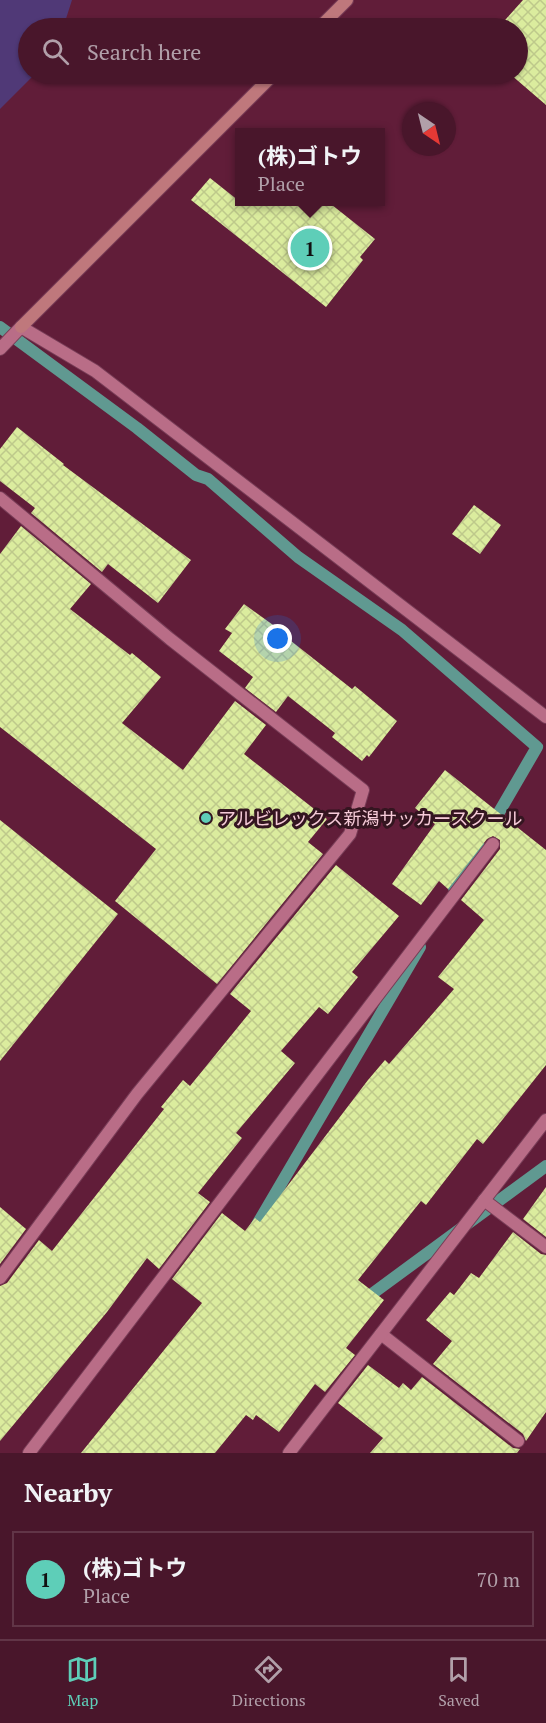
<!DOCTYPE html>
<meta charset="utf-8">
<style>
:root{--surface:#49162b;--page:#532337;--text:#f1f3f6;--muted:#b19fa9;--line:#613547;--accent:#5eceb8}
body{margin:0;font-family:"PT Serif","Noto Sans JP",serif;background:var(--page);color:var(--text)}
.compass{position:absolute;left:402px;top:102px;width:54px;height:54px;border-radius:50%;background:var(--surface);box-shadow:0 2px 4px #0004;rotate:145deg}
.you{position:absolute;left:278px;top:639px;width:21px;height:21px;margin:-15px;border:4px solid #fff;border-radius:50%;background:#1a73e8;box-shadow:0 0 0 9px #1a73e833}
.badge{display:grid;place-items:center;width:39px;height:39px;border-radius:50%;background:var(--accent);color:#111;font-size:20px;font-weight:700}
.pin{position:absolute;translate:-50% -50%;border:3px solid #fff;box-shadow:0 2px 6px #0006}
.popup{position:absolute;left:235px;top:128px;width:150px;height:78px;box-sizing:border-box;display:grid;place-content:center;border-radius:0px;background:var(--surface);filter:drop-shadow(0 2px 4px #0005);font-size:20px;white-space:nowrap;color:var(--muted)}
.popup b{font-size:22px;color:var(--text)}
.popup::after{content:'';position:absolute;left:50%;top:100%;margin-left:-12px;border:12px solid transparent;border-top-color:var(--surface)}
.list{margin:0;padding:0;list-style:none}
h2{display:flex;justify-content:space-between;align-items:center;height:78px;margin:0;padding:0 24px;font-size:26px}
h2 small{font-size:20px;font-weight:400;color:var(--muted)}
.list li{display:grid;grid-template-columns:39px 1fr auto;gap:18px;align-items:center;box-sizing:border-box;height:96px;margin:0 12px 12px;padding:0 12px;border:2px solid var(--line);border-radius:0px}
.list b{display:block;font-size:22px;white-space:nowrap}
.list p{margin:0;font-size:20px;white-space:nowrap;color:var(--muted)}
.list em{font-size:20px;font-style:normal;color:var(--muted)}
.icon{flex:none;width:33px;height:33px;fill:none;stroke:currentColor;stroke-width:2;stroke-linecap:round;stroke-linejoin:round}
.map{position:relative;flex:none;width:546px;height:1453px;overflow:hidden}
.search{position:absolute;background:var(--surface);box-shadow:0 2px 4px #0004;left:18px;right:18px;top:18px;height:66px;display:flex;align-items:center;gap:15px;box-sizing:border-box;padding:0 21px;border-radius:33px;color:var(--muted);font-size:22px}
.sheet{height:186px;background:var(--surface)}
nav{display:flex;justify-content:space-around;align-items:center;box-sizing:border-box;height:84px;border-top:2px solid var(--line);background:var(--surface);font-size:16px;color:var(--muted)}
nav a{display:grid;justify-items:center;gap:3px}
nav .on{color:var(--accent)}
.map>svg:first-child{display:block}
.green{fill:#503977}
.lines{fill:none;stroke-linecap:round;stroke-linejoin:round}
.stream{stroke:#609991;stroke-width:12}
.building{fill:url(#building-cross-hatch)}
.street-casing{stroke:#783d57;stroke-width:14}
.secondary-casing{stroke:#783d57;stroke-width:14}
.street{stroke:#b96d87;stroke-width:12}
.secondary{stroke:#bf787c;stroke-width:12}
.poi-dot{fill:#5eceb8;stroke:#341520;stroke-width:2}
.labels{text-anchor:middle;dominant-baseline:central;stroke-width:6;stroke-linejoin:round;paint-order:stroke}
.poi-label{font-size:18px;fill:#f6cbd8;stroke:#341520;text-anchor:start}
</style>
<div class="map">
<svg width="546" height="1453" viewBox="0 0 546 1453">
<defs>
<pattern id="building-cross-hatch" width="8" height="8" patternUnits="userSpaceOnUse" patternTransform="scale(1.5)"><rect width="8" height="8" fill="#dbec9e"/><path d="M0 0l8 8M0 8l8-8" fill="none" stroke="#bec98b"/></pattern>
</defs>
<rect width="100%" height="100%" fill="#611d39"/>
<path class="green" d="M0 0H72L63 28H28V74H35L0 109Z"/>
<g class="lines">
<g class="stream">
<path d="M0 327 137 428 196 475 208 479 298 557 402 630 537 747 491 826"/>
<path d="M454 888 479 846"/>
<path d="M251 1235 420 947"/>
<path d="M361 1302 546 1166"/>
</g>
</g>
<g class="building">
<path d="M523 0H546V105L510 74H518V28H498Z"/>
<path d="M210 178 239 201H327L375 239 360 257 363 260 326 307 191 200Z"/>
<path d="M17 427 64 464 63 465 191 560 158 603 108 564 102 572 31 513 35 508 0 481V449Z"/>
<path d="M474 505 501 525 480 554 452 534Z"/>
<path d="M21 526 91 584 70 609 130 655 132 653 161 677 122 723 183 770 235 701 266 725 244 754 327 819 308 842 323 854 217 984 115 901 156 849 0 727V554Z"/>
<path d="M244 604 287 635 286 637 352 689 355 686 397 721 369 757 367 755 362 761 332 737 335 733 288 696 276 712 245 688 253 677 219 651 232 633 225 629Z"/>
<path d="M445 770 546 850V1065L483 1144 477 1139 426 1205 421 1201 358 1280 384 1300 346 1348 355 1355 325 1392 315 1384 279 1432 256 1415 253 1420 246 1415 215 1453H81L202 1303 172 1279 222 1213 245 1231 255 1218 260 1222 368 1080 385 1060 389 1064 454 989 438 977 484 920 461 900 500 849V840L493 836 487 839 448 889 439 881 421 905 392 884 435 824 415 808Z"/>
<path d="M0 820 118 914 0 1061Z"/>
<path d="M336 865 399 916 352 972 358 977 328 1014 319 1007 281 1051 295 1063 236 1133 242 1138 198 1193 210 1202 159 1269 147 1258 107 1312 0 1441V1286L7 1283 39 1240 52 1251 164 1109 161 1107 183 1080 190 1086 251 1011 230 994Z"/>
<path d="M546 1187V1237L523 1219Z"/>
<path d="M0 1207 26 1229 0 1264Z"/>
<path d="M513 1232 541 1254 546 1255V1412L526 1441 523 1434 433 1364 452 1341 426 1320 450 1292 454 1295 471 1273 479 1278Z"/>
<path d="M368 1365 399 1388 403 1383 411 1390 422 1377 513 1448 520 1449 517 1453H370L383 1438 338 1403Z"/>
</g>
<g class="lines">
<defs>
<g id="street">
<path d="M0 349 21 327 95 371 546 717"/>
<path d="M0 498 170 639 363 790 350 834 137 1094 0 1278"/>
<path d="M484 1200 546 1247"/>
<path d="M381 1334 518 1441"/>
<path d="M29 1453 493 844"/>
<path d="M289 1453 546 1120"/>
</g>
<g id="secondary">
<path d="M319 28 347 0"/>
<path d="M21 327 274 74"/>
</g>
</defs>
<use href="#street" class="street-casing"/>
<use href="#secondary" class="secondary-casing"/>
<use href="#street" class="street"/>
<use href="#secondary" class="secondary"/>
</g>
<circle class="poi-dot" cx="206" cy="818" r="6"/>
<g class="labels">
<g class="poi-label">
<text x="218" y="818">アルビレックス新潟サッカースクール</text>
</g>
</g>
</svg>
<svg class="compass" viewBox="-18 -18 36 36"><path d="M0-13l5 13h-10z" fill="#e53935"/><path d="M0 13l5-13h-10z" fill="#b19fa9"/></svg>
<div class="you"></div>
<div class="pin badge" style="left:310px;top:248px">1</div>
<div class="popup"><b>(株)ゴトウ</b>Place</div>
<div class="search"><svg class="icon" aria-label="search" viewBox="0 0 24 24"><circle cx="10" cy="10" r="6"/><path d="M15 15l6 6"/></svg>Search here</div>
</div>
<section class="sheet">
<h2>Nearby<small></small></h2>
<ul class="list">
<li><span class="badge">1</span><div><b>(株)ゴトウ</b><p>Place</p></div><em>70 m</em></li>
</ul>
</section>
<nav>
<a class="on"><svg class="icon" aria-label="map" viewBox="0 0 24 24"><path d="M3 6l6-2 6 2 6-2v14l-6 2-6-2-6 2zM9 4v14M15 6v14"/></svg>Map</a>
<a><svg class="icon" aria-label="directions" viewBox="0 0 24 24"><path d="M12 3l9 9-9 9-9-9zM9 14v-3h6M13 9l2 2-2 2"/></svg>Directions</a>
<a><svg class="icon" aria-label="saved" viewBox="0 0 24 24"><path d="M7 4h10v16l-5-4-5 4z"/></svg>Saved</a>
</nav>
